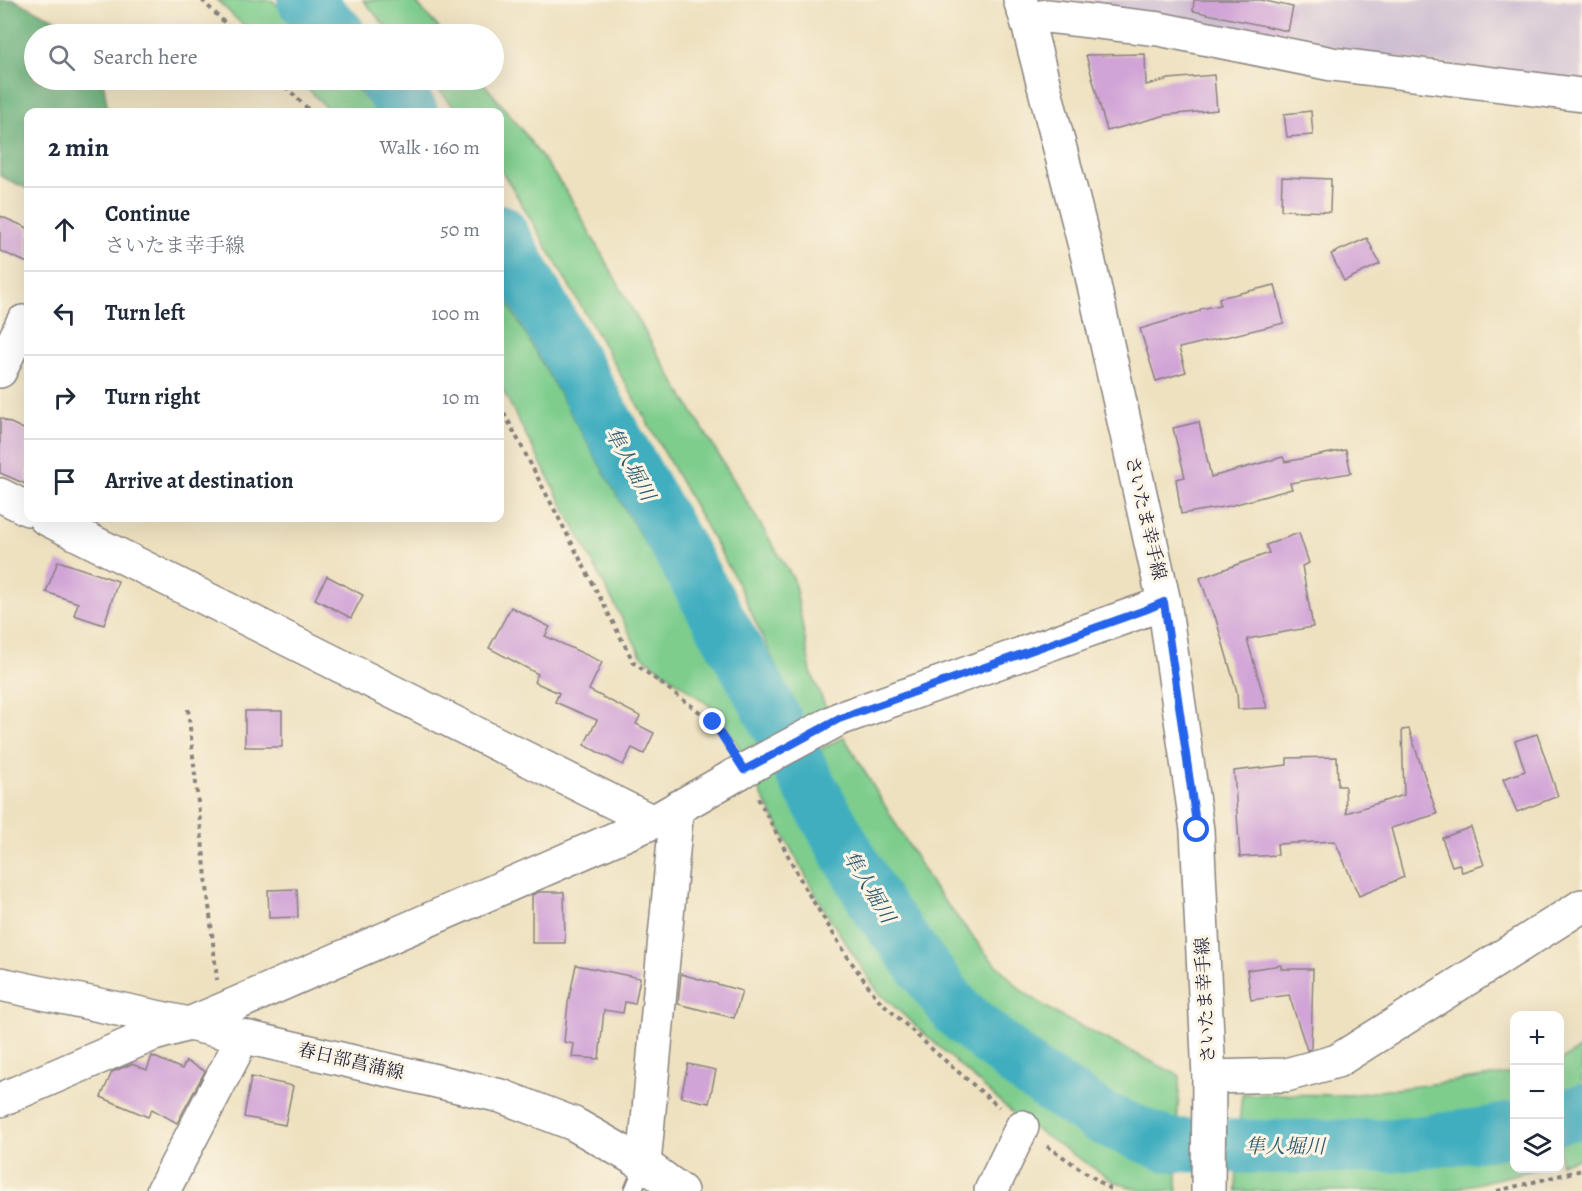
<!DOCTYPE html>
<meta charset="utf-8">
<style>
:root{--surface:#fff;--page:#f6f6f7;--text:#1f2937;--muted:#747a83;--line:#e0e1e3}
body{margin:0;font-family:Alegreya,"Noto Serif JP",serif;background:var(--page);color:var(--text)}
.controls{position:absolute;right:18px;bottom:18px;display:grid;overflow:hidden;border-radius:12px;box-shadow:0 6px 24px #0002}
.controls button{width:54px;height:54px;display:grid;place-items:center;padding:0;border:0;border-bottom:2px solid var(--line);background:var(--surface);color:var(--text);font:30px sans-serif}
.stop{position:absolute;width:18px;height:18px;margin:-14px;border:4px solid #2563eb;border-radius:50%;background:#fff}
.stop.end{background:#2563eb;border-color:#fff;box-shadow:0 2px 6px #0008}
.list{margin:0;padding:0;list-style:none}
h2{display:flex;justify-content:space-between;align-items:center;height:78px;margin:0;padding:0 24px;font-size:26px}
h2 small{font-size:20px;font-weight:400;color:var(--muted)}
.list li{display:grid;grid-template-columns:39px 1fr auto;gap:18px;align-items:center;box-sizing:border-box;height:84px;padding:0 24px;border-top:2px solid var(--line)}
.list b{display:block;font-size:22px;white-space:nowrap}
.list p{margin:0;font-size:20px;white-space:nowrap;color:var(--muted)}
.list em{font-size:20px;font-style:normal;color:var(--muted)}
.icon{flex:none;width:33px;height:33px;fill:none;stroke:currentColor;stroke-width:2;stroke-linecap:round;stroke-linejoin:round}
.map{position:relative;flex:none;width:1582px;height:1191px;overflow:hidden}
.search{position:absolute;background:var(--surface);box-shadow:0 6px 24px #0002;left:24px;top:24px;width:480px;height:66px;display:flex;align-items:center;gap:15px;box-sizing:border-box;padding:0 21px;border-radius:33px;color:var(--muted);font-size:22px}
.panel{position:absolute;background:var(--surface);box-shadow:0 6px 24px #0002;left:24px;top:108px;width:480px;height:414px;border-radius:12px}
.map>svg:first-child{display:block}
.industrial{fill:#cebed1}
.green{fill:#7ecd8d;stroke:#507864;stroke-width:1.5}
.forest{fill:#66b078;stroke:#44695a;stroke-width:1.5}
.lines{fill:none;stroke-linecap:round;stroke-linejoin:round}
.river{stroke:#41aebf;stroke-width:54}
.building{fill:#d1a4d7}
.service-casing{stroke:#88827e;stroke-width:20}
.minor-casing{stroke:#88827e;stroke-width:36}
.tertiary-casing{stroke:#88827e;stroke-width:36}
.primary-casing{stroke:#88827e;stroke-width:36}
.path{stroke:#88827e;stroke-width:4;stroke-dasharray:4.5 4.5;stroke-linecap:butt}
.service{stroke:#fff;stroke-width:16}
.minor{stroke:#fff;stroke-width:33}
.tertiary{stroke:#fff;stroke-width:33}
.primary{stroke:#fff;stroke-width:33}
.route{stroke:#2563eb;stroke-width:8}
.labels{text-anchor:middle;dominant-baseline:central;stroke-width:6;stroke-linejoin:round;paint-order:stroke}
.street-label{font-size:18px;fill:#22223b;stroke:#fcf5e5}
.water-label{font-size:20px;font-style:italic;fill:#2e5a70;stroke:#fcf5e5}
</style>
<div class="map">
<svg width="1582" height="1191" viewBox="0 0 1582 1191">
<rect width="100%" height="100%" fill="#fcf5e5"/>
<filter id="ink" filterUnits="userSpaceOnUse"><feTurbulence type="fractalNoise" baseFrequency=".0167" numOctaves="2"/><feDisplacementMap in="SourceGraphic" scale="12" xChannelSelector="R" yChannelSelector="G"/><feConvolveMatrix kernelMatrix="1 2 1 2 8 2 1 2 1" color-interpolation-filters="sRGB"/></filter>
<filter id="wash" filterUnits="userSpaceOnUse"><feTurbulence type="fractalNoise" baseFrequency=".008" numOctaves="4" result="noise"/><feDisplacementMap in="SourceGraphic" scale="24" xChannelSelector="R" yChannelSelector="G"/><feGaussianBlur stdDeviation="1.35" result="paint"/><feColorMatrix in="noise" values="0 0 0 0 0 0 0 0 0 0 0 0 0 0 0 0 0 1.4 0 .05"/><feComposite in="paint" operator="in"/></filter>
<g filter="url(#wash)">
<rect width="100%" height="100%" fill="#eee1c0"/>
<path class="industrial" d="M1059 0H1582V82L1362 53 1194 20 1060 3Z"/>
<g class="green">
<path d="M217 0H272L308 34H252Z"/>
<path d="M363 0H414L444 34H392Z"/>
<path d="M299 80H349L377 112H331Z"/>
<path d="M431 80H481L522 130 567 192 654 348 794 580 811 672 826 708 804 721 781 677 736 580 614 363 513 189 500 169V112H458Z"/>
<path d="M500 289 630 518 765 740 742 752 718 712 641 655 500 385Z"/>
<path d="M844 737 934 888 988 956 1022 991 1060 1016 1180 1076 1177 1127 1150 1123 1097 1097 969 1001 921 939 864 853 844 809 840 786 817 751Z"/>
<path d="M779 767 877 930 938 1008 1021 1083 1122 1146 1158 1159 1177 1162V1191H1142L1113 1181 1017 1117 878 992 825 911 755 783Z"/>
<path d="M1582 1047V1092L1560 1098V1061Z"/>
<path d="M1514 1073V1109L1411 1122 1328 1126 1239 1124 1242 1094 1350 1095Z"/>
<path d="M1582 1131V1158L1560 1163V1138Z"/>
<path d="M1514 1153V1168L1538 1169 1446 1191H1236L1237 1163 1375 1170Z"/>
</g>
<path class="forest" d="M0 0H14L86 34H34V80H103L108 112H28V189L0 176Z"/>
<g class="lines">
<g class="river">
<path d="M304 0 339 34"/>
<path d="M384 80 411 112"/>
<path d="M500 231 602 414 761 693 809 785 878 907 958 1013 1031 1073 1102 1118 1167 1145 1272 1147 1391 1146 1494 1133 1514 1128"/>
<path d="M1560 1117 1582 1111"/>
</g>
</g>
<g id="blocks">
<g class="building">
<path d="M1194 0H1261L1293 7 1288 31 1193 11Z"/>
<path d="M1145 54 1146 85 1169 79 1214 75 1217 110 1166 115 1107 131 1086 55Z"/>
<path d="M1311 111 1313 135 1287 137 1284 114Z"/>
<path d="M1282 177 1331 179 1330 212 1281 210Z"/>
<path d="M0 216 28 228V263L0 251Z"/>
<path d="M1367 238 1380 264 1344 281 1331 254Z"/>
<path d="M1275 285 1284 323 1179 348 1186 372 1156 381 1140 329 1200 311V309L1220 305 1219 298Z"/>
<path d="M0 418 28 431V485L0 473Z"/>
<path d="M1199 422 1211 477 1283 457 1285 462 1346 450 1351 473 1290 483 1292 489 1229 506 1181 514 1176 479 1185 477 1173 428Z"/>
<path d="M1299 533 1309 563 1302 566 1313 627 1247 639 1267 708 1238 709 1237 692 1215 616 1214 617 1200 578 1269 553 1266 545Z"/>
<path d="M58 561 118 581 104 625 74 615 78 603 46 592Z"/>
<path d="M327 576 363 595 351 618 315 599Z"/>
<path d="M511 607 550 627 545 636 602 662 589 690 640 716 636 724 654 733 644 754 632 748 623 765 584 745 597 720 555 702 559 693 534 682 538 674 489 648Z"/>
<rect x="245" y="711" width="37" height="36"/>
<path d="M1409 729 1437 814 1391 828 1404 877 1359 896 1335 841 1277 844 1278 855 1240 857 1234 771 1287 765V758L1337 757 1338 786H1345L1346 813 1404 795 1402 730Z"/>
<path d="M1537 734 1558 796 1517 812 1503 779 1525 771 1515 741Z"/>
<path d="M1471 827 1484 865 1462 872 1459 864 1452 866 1442 838Z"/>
<path d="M297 889 298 917 269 918 268 890Z"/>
<path d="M539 892H564L565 943H532V895Z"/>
<path d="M576 965 640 978 635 1004 625 1002 623 1013 604 1010 599 1059 572 1057 574 1044 564 1042 568 1003Z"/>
<path d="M1281 965V969H1313L1311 1049 1307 1050 1289 995 1251 1000 1247 970Z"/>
<path d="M681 974 742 991 734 1018 678 1004Z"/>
<path d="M152 1056 182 1069 186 1061 205 1071 177 1123 152 1109 148 1117 101 1097 112 1072 132 1064 147 1070Z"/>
<path d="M688 1064 716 1070 709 1103 681 1097Z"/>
<path d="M251 1077 293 1086 285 1125 244 1117Z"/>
</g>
</g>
</g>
<g filter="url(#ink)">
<use href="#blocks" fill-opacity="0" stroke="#88827e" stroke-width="1.5"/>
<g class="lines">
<defs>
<path id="service" d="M633 1191 644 1164"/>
<g id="minor">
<path d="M0 371 23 322"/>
<path d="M0 495 28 509"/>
<path d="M45 518 653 822"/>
<path d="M1209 1077 1286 1075 1337 1061 1582 906"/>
<path d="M0 1100 151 1035 189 1024 222 1010 653 822 744 770 839 719 1145 610 1164 602"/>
<path d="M644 1164 677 808"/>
<path d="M163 1191 234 1055 241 1036"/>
<path d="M991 1191 1022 1127"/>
</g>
<path id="tertiary" d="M1027 20 1047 16 1159 29 1332 64 1582 95"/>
<g id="primary">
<path d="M1020 0 1027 20 1088 258 1164 602 1197 830 1209 1077 1208 1191"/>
<path d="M0 984 189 1024 501 1096 574 1124 644 1164 681 1191"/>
</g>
</defs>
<use href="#service" class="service-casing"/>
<use href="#minor" class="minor-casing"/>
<use href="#tertiary" class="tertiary-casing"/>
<use href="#primary" class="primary-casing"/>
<g class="path">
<path d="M202 0 236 34"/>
<path d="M279 80 311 112"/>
<path d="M500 405 634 663 713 722 728 744"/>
<path d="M188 709 217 980"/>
<path d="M758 798 805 888 849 959 877 998 934 1051 999 1107"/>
<path d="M1047 1146 1113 1191"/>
<path d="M1497 1191 1582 1170"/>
</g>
<use href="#service" class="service"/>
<use href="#minor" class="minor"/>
<use href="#tertiary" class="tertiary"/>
<use href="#primary" class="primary"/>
</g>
</g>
<g class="lines" filter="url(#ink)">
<path class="route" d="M713 722 744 770 839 719 1145 610 1164 602 1197 830"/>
</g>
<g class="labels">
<g class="street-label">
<text transform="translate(1146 518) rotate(77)">さいたま幸手線</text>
<text transform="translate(1205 1000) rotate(-93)">さいたま幸手線</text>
<text transform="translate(351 1061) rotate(13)">春日部菖蒲線</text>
</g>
<g class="water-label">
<text transform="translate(630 464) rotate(61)">隼人堀川</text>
<text transform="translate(869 887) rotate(59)">隼人堀川</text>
<text x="1285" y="1146">隼人堀川</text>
</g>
</g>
</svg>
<div class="controls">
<button>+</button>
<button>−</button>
<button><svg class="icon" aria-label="layers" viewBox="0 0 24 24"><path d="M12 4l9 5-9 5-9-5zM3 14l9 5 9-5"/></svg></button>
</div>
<div class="stop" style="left:1197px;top:830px"></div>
<div class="stop end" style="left:713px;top:722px"></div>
<div class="search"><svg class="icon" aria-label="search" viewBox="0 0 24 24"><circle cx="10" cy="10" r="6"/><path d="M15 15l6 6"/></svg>Search here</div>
<section class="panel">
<h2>2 min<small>Walk · 160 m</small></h2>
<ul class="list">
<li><svg class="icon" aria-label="ahead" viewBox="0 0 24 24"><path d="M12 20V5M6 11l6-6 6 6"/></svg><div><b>Continue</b><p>さいたま幸手線</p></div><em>50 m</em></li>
<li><svg class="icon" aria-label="left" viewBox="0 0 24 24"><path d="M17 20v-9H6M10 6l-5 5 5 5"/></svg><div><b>Turn left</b></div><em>100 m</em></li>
<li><svg class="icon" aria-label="right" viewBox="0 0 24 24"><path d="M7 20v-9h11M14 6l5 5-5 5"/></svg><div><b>Turn right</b></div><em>10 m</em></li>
<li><svg class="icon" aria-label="arrive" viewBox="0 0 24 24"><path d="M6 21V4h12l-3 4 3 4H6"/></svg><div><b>Arrive at destination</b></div></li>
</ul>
</section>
</div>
